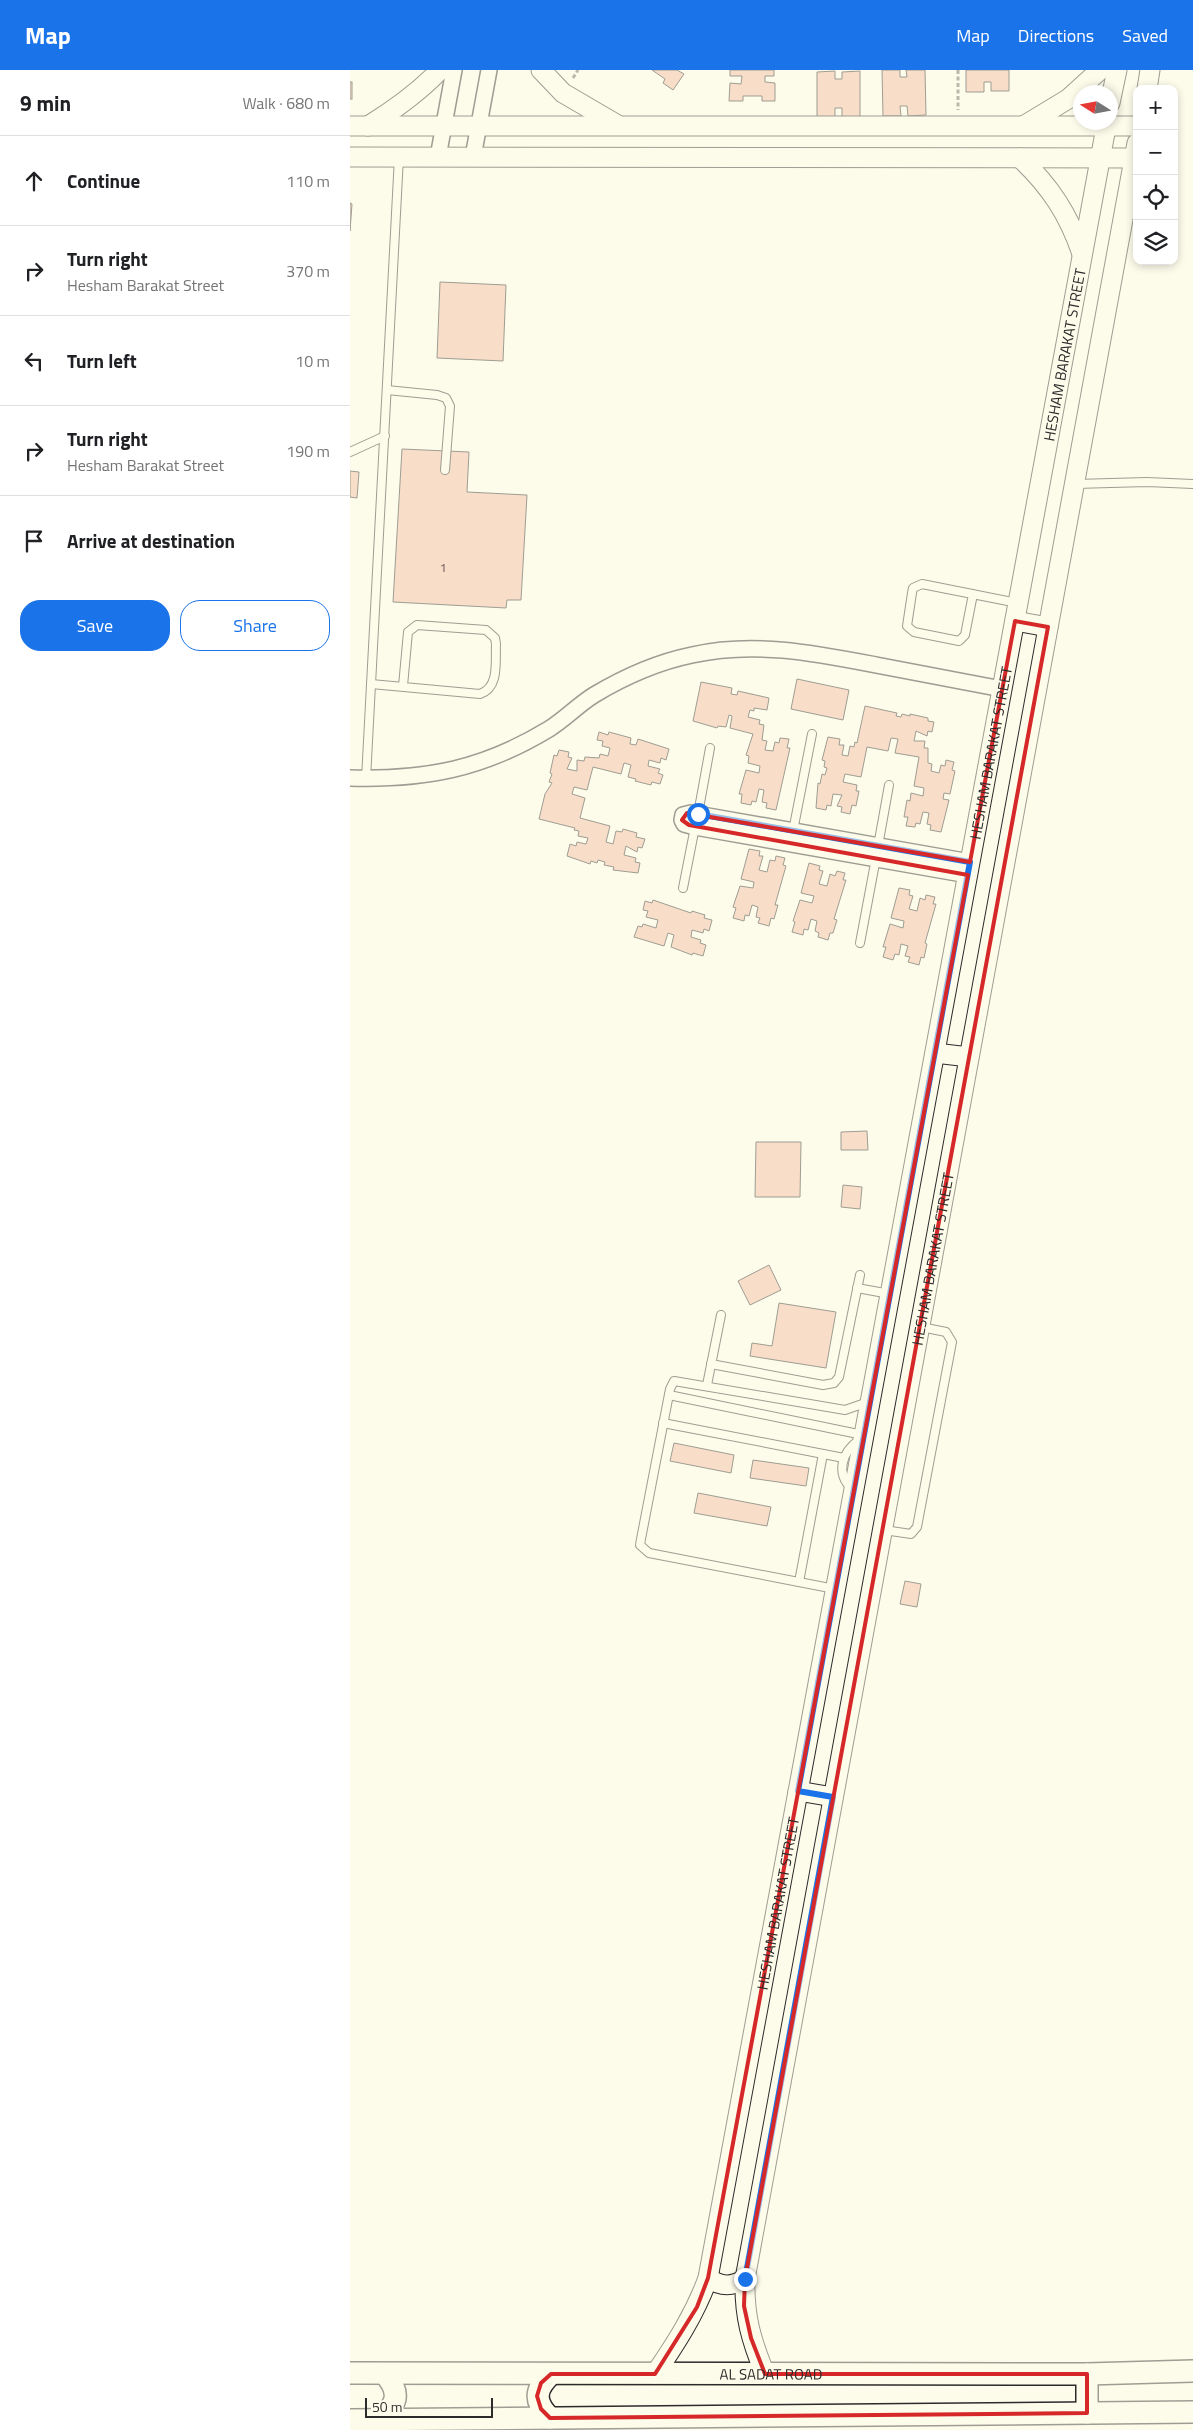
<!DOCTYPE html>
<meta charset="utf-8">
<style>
:root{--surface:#fff;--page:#f2f2f2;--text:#202124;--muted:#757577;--line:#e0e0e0;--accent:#1a73e8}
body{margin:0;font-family:"Titillium Web",sans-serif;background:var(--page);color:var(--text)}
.controls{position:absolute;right:15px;top:15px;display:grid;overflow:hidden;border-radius:10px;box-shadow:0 2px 8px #0003}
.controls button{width:45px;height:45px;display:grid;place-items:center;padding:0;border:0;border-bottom:1px solid var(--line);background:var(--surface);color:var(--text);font:25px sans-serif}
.compass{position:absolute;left:723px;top:15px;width:45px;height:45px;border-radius:50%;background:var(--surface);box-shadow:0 2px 8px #0003;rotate:281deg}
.scale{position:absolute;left:15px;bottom:12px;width:128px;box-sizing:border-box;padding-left:5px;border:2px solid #2b2b2b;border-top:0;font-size:14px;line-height:18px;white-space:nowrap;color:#2b2b2b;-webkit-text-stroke:4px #fdfbea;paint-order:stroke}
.stop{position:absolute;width:15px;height:15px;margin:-11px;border:4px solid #1a73e8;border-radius:50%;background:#fff}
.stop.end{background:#1a73e8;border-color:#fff;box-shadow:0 1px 5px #0008}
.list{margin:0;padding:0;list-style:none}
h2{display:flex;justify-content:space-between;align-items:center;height:65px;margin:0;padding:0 20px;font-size:21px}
h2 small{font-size:16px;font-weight:400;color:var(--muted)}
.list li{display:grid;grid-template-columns:32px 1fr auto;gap:15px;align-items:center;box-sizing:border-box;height:90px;padding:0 20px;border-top:1px solid var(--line)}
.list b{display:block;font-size:19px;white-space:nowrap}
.list p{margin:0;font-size:16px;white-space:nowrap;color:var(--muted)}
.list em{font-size:16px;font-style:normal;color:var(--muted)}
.actions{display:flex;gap:10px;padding:15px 20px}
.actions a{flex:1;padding:11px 0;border:1px solid var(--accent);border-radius:20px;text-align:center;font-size:18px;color:var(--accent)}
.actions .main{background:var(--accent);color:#fff}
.icon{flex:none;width:28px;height:28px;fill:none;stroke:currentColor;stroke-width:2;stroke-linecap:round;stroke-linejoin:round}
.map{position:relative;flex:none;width:843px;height:2360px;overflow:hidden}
header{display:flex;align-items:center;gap:30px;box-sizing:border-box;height:70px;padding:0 25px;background:var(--accent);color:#fff}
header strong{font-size:24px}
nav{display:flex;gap:28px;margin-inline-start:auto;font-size:18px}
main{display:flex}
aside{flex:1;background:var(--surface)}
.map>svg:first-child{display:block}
.building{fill:#f2b8a0;stroke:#2b2b2b}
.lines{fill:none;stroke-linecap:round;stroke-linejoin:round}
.service-casing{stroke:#2b2b2b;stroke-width:10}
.minor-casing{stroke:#2b2b2b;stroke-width:18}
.tertiary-casing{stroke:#2b2b2b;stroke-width:21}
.secondary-casing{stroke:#2b2b2b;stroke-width:24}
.path{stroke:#6a6964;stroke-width:3;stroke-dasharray:4 2.5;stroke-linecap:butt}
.service{stroke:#fdfbea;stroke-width:8}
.minor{stroke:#fdfbea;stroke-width:15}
.tertiary{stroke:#fdfbea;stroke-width:19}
.secondary{stroke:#fdfbea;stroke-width:21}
.route{stroke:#1a73e8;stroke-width:6}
.marked{fill:none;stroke:#d62828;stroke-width:4;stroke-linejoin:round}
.labels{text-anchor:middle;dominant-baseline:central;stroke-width:4;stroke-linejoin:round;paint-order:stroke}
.number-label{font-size:12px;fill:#5d4e48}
.street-label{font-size:15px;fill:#2b2b2b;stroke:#fdfbea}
</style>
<header>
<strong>Map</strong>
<nav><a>Map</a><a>Directions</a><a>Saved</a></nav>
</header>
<main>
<aside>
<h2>9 min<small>Walk · 680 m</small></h2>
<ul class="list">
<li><svg class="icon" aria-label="ahead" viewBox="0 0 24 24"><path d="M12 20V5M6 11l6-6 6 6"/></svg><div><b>Continue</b></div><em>110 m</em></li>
<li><svg class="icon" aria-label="right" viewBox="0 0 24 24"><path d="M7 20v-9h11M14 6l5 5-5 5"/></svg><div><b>Turn right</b><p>Hesham Barakat Street</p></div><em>370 m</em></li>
<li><svg class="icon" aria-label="left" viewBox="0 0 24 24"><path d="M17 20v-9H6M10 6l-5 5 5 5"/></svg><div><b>Turn left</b></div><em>10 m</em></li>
<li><svg class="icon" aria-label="right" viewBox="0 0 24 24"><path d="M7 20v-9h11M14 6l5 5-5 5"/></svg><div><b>Turn right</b><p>Hesham Barakat Street</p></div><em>190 m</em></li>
<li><svg class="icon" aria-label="arrive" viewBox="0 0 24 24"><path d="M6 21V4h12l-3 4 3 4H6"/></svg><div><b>Arrive at destination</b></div></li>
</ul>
<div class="actions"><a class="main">Save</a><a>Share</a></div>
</aside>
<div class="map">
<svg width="843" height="2360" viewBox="0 0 843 2360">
<rect width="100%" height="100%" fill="#fdfbea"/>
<g class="building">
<path d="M302 0H327L334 4 323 20 313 13 315 9Z"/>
<path d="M380 0H424V6H415V12L425 13V31H412V26H393V31H379L380 13 391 14 392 6H380Z"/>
<path d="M532 0H550V7H557L556 0H575L576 45 558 46 557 36H550L551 46H533Z"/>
<path d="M616 0H659V21H641V12H634V22H616Z"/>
<path d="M485 1V9H492V2L510 1V47H492V38H485V48H467V2Z"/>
<rect x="0" y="12" width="2" height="17"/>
<path d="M0 133 2 134 0 161Z"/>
<path d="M90 212 156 215 153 291 87 288Z"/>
<path d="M52 379 119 382 117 422 177 425 171 530H157L156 538 43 532Z"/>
<path d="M0 401 9 402 7 428 0 427Z"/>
<path d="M447 609 499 620 493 650 441 639Z"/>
<path d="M351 612 382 618 381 624 387 625 388 621 419 628 417 640 404 638V641L400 640 398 647 410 650 409 654 414 655 412 670 417 671 415 680 423 681 425 672 429 673 430 668 439 669 437 678H440L426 740 416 738 417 733 412 732 414 720 409 719 406 732 402 731 401 735 391 733 392 724H389L396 700 409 703 410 696 398 693 399 686 396 685 403 664 380 658 382 646 379 645 376 657 368 656 367 658 343 651Z"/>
<path d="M515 636 547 643 546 646 551 647 552 644 560 646V644L578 648V651L584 652 582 662 578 661 577 666 566 661 564 671H575L574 678H578V693L582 694 581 701 589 703 591 695 595 696 596 690 604 692 602 700 605 701 600 724 594 723 593 729 599 730 591 762 580 760 581 755 577 754 579 743 573 742 570 754 566 753 565 757 556 756 558 747H554L557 730 560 731 561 723 573 726 574 718 564 716 569 687 545 683 548 669 541 668 538 681 517 677 511 707 495 704 493 712 507 715 506 721H509L506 736 502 735 500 744 491 742 492 737 487 736 492 725 483 724 481 736 477 735 476 740 466 738 468 713 470 714 472 704 475 705 477 698 474 697 475 691 472 690 478 667 490 669 489 675H494L492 685 498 686 500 676 504 677 505 672 507 673Z"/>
<path d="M249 662 258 665 259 662 281 668 280 674 286 675 288 669 319 679 316 690 311 688 310 693 299 690 298 696 310 699 308 703 313 705 310 714 302 712 301 715 285 711 286 709 278 707 281 695 274 693 271 704 243 697 237 720 224 717 222 724 235 728 230 748 260 756 256 772 263 774 266 761 272 762 273 759 287 763 286 767 295 769 292 778 288 777 287 782 276 776 274 785 286 788 285 792 290 793 288 803 263 800 264 797 254 795 255 792 248 790 247 793 241 791 240 794 217 786 220 774 226 776 227 772 236 774 238 768 228 766 229 761 224 760 225 758 189 749 195 724 202 713 199 712 202 704 200 703 204 685 207 686 209 680 219 682 218 687 222 688 217 699 227 701V690L234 691 235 687 249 688 250 684 258 686 260 678 252 676 253 671 247 670Z"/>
<path d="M399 779 410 781 409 786H413L409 800 417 802 420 790 425 791 426 786 435 788 433 795 436 796 425 835H428L424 849 421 848 419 856 408 853 410 848 406 847 408 837 402 835 399 846 395 845 394 851 383 848 386 838 383 837 390 816 403 818 404 812 391 809Z"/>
<path d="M459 793 470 796 469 800 473 801 469 814 477 816 480 804 485 806 487 801 495 803 493 810H496L484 849 487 850 483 863H480L478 870 468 867 469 863 465 861 467 851 461 849 458 860 454 859 453 865 442 862 445 852 443 851 450 830 462 833 464 826 451 823Z"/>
<path d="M549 818 560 820 559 825 563 826 559 839 567 841 570 828 575 830 576 825 585 827 583 834H586L575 873 577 874 574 888 571 887 569 895 558 892 560 887 555 886 558 876 551 874 549 885 545 884 543 890 533 887 536 877H533L540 854 553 858 554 851 541 848Z"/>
<path d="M303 830 341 843 342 841 355 845 354 848 362 850 359 861 354 859 353 863 342 860 341 867 351 870 350 873 356 875 353 886 343 883 342 885 321 877 324 865 318 863 314 876 284 867 288 856 292 857 293 854 306 858 308 850 296 847 298 841 293 840 295 831 302 833Z"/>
<path d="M517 1061 518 1080H491V1062Z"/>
<path d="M406 1072H451L450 1127H405Z"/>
<path d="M493 1115 512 1117 510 1139 491 1137Z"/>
<path d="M419 1195 431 1220 400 1235 388 1211Z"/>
<path d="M429 1233 486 1242 476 1298 400 1286 402 1273 422 1276Z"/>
<path d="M324 1373 384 1385 381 1403 320 1391Z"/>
<path d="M403 1390 459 1398 456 1416 400 1408Z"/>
<path d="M348 1423 421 1437 417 1456 344 1443Z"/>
<path d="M555 1511 571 1514 567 1537 550 1534Z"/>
</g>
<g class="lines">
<defs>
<g id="service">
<path d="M37 320 87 325 96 328 100 336 95 400"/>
<path d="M0 382 35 366"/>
<path d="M725 414 797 412 843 414"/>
<path d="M623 524 615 565 609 571 564 562 557 556 562 523 563 518 572 514 668 533"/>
<path d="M21 614 130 624C150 617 145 591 146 574L145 568 136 560 67 555 58 562 53 616"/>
<path d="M16 709 49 87"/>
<path d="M348 744 360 678"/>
<path d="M443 761 462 664"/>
<path d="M528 776 539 715"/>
<path d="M333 818 345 757"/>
<path d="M510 873 526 788"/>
<path d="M507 1218 540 1224"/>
<path d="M361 1294 473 1315 484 1313 489 1307 510 1205"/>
<path d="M357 1315 371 1245"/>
<path d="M319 1325 513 1365"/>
<path d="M313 1353 494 1388"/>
<path d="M502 1419C485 1403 492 1382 509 1370"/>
<path d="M534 1460 561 1464 567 1457 602 1272 596 1262 571 1257"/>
<path d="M449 1512 473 1384"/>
<path d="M485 1519 299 1483 290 1475 291 1469 320 1319 324 1311 495 1340 518 1332"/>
</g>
<g id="minor">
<path d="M88 87 104 0"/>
<path d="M123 87 139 0"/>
<path d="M0 708C76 710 133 699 199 659 215 649 228 635 244 625 274 607 308 592 342 585 404 571 464 583 526 595 568 603 610 611 652 619"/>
<path d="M618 805 345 757 334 754 332 750 333 745 341 743 620 792"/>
</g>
<g id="tertiary">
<path d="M191 0 213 23 266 54"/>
<path d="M797 19 800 0"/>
<path d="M760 33 767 0"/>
<path d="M675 55 718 29 750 0"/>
<path d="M0 56H787"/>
<path d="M18 56C44 40 68 23 90 0"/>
<path d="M0 87 784 88"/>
<path d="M670 88C700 116 719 145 732 184"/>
<path d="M665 551 698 557"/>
<path d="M585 983 619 987"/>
<path d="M448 1721 483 1727"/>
<path d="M358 2208C371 2217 382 2217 395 2209"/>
<path id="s1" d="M305 2304C326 2273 345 2244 358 2208L757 52"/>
<path id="s2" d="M415 2304C401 2270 394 2246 395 2209L787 73"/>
</g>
<g id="secondary">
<path id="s3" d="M0 2303 737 2304 843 2301"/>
<path d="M737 2304V2343"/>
<path d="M200 2348C184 2332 184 2320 201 2304"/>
<path d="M0 2350 843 2342"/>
<path d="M27 2350C47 2336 52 2324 35 2304"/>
</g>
</defs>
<use href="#service" class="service-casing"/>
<use href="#minor" class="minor-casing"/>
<use href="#tertiary" class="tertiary-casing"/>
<use href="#secondary" class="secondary-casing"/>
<g class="path">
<path d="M608 0V40"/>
<path d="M223 8 228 0"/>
</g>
<use href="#service" class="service"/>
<use href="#minor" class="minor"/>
<use href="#tertiary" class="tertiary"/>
<use href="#secondary" class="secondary"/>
</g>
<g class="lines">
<path class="route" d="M348 744 620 792 448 1721 483 1727 395 2209"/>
</g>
<path d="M0 0H843V2360H0ZM665 551 698 557 395 2209 394 2236 401 2268 415 2304H737V2343L200 2348 191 2339 187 2326 191 2313 201 2304H305L347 2237 358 2208 618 805 339 755 332 750 337 743 620 792Z" fill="#fdfbea" fill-opacity=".55" fill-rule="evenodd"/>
<path class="marked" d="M665 551 698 557 395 2209 394 2236 401 2268 415 2304H737V2343L200 2348 191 2339 187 2326 191 2313 201 2304H305L347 2237 358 2208 618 805 339 755 332 750 337 743 620 792Z"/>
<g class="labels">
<g class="number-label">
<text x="93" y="497">1</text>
</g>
<g class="street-label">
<text stroke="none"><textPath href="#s1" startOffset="2066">HESHAM BARAKAT STREET</textPath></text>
<text stroke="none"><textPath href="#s1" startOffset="1661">HESHAM BARAKAT STREET</textPath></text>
<text stroke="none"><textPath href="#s2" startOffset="1135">HESHAM BARAKAT STREET</textPath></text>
<text stroke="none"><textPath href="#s1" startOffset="491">HESHAM BARAKAT STREET</textPath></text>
<text stroke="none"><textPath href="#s3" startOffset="421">AL SADAT ROAD</textPath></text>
</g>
</g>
</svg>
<div class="controls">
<button>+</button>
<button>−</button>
<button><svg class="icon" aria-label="locate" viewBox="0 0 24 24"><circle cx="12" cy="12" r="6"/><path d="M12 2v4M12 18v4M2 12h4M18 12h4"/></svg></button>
<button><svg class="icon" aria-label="layers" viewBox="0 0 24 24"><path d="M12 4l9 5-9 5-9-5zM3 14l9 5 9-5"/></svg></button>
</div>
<svg class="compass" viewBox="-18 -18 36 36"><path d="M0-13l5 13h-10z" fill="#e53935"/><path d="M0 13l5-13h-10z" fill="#757577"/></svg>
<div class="scale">50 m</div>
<div class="stop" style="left:348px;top:744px"></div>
<div class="stop end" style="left:395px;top:2209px"></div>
</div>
</main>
